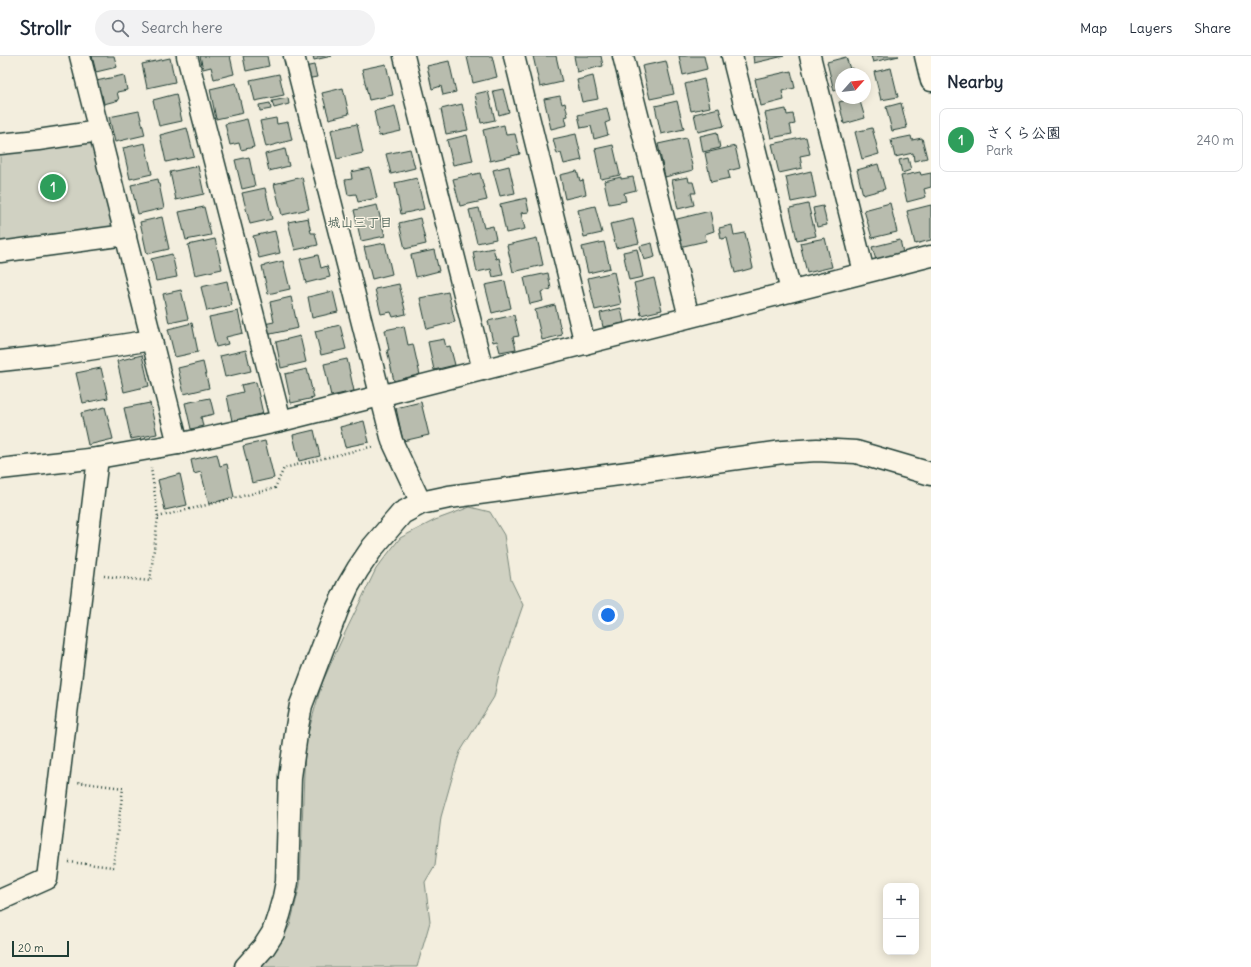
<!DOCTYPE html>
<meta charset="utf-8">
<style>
:root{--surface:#fff;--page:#f2f2f3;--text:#1f2937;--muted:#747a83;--line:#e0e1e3;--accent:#d1495b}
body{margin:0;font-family:Delius,"Klee One",sans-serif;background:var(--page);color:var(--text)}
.controls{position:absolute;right:12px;bottom:12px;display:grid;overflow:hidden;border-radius:8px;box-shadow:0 2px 10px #0003}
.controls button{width:36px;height:36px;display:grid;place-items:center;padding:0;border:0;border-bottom:1px solid var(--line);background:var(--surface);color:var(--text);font:20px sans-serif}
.compass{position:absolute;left:835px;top:12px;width:36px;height:36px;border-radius:50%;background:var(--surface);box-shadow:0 2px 10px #0003;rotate:63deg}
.scale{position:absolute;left:12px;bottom:10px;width:57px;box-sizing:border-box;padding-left:4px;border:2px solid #1f3d34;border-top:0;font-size:11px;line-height:14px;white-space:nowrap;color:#1f3d34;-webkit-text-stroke:3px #fcf5e5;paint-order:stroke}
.you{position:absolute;left:608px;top:559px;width:14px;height:14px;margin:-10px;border:3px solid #fff;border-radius:50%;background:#1a73e8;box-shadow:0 0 0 6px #1a73e833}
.badge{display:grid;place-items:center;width:26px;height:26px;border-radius:50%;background:var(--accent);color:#fff;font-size:13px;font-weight:700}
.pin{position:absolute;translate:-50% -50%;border:2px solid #fff;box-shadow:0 1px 4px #0006}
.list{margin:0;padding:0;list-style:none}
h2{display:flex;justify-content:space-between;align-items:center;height:52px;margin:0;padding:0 16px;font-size:17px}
h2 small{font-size:13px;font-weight:400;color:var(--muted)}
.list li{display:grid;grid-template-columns:26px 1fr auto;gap:12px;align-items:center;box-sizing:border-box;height:64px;margin:0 8px 8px;padding:0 8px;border:1px solid var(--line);border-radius:8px}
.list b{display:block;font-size:15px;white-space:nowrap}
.list p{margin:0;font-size:13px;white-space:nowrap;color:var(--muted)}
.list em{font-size:13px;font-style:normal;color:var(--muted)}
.icon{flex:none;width:22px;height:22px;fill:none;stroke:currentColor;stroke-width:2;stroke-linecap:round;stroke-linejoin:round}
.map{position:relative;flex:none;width:931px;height:911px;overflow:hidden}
header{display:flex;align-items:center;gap:24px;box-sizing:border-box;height:56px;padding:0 20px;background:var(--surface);border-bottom:1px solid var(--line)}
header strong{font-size:19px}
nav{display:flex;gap:22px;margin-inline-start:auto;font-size:14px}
.search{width:280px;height:36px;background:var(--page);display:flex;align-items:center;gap:10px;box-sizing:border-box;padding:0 14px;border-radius:22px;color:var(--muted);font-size:15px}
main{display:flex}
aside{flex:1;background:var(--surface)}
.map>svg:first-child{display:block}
.green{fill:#d0d1c2;stroke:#78877b}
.building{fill:#b8bcae;stroke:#1f3d34}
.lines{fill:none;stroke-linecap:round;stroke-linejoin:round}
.minor-casing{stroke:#1f3d34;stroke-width:23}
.tertiary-casing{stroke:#1f3d34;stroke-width:25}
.path{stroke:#1f3d34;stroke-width:2.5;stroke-dasharray:1 3;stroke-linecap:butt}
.minor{stroke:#fcf5e5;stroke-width:20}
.tertiary{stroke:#fcf5e5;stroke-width:22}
.labels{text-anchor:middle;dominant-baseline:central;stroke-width:3;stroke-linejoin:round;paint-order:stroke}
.neighbourhood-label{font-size:13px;fill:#1f3d34;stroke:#fcf5e5}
</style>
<header>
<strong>Strollr</strong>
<div class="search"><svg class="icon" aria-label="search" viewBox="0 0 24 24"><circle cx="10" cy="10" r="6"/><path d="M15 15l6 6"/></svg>Search here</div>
<nav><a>Map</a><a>Layers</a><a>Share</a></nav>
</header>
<main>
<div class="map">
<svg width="931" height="911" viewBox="0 0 931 911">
<rect width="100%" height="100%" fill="#f3eede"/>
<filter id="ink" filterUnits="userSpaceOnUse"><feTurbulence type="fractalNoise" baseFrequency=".025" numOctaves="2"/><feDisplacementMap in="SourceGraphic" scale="8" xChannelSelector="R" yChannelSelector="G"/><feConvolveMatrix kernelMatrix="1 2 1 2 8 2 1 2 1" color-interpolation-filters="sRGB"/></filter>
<g filter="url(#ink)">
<g class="green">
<path d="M92 86 113 171 0 187V96Z"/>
<path d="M470 451 490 456 504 479 511 524 523 549 499 618 494 641 460 696 454 715 441 761 435 809 425 826 430 866 417 911H261L277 891 290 869 300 829 305 688 322 627 342 583 376 513 400 482 435 464Z"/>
</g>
<g class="building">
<path d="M92 0H114L117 11 96 16Z"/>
<path d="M200 0H230L234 18 214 23 211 11 203 13Z"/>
<path d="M243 0H267L269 10 246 15Z"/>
<path d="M313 0H332L314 4Z"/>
<path d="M470 0H492L497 21 473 27 467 1Z"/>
<path d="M533 0H556L562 26 540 31Z"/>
<path d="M574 0H601L603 10 577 16Z"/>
<path d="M679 0H704L707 13 683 19Z"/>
<path d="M753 0H784L754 7Z"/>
<path d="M871 0H899L873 6Z"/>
<path d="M846 1 850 13 852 12 854 18H841V33L834 35 827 6Z"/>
<path d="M170 2 175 26 147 32 142 8Z"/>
<path d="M449 5 456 36 443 39 441 30 432 33 427 10Z"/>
<path d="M666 5 674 38 650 43 642 10Z"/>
<path d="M386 8 393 39 369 44 362 13Z"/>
<path d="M314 9 317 21 306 23 304 11Z"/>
<path d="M891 12 898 41 881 44 874 16Z"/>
<path d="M791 15 795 32 782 35 784 44 761 50 755 23Z"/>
<path d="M279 18 284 39 255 45 250 24Z"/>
<path d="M124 19 127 34 117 36 119 44 104 48 102 39 99 40 96 25Z"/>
<path d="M593 20 598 43 582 46 577 24Z"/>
<path d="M704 23 710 51 691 55 685 28Z"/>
<path d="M236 27 243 57 216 63 210 33Z"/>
<path d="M343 32 349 58 329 63 322 37Z"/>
<path d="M503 33 509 56 499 59 493 35Z"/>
<path d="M488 35 495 64 481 67 475 38Z"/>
<path d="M176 38 182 65 159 70 153 44Z"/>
<path d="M560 40 562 48 565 47 568 60 565 61 567 69 551 73 544 43Z"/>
<path d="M288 42 289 48 274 52 272 45Z"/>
<path d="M855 42H859L865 62 844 68 839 46Z"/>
<path d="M677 45 684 73 661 78 655 50Z"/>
<path d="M270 47 271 53 260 55 259 49Z"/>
<path d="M901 47 907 72 892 75 886 51Z"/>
<path d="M462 48 468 74 446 78 441 53Z"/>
<path d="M395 50 401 75 379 80 374 55Z"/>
<path d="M607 52 610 65 605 67 608 79 594 83 591 70 581 72 578 59Z"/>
<path d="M719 52 724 70 698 76 694 58Z"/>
<path d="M786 53 787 59 793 58 795 68 790 69 792 78 771 82 765 57Z"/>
<path d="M139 55 145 79 115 86 109 61Z"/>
<path d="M276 62 277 68 288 66 292 84 266 91 260 65Z"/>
<path d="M247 63 254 91 241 94 239 87 230 89 225 68Z"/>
<path d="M357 68 363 97 337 103 331 74Z"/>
<path d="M504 69 506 79 515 78 520 98 490 105 483 74Z"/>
<path d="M187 72 194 100 166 106 160 79Z"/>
<path d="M872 72 879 98 862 103 855 76Z"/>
<path d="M717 76 720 92 703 96 700 80Z"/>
<path d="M576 78 582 104 564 108 561 97 557 98 553 83Z"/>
<path d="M467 79 473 105 453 109 447 84Z"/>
<path d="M911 80 912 84 922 82 927 102 914 105 913 97 895 101 891 84Z"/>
<path d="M806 81 810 98 800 100 802 112 779 117 772 88Z"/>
<path d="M686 82 693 114 665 121 658 88Z"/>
<path d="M145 87 152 118 130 123 123 92Z"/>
<path d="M613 89 620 119 601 123 595 93Z"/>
<path d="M735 90 740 112 728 115 730 122 711 126 705 97Z"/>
<path d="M285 93 289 110 269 115 265 98Z"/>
<path d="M410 93 415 112 391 118 386 98Z"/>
<path d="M249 101 255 130 242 133 235 104Z"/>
<path d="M908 102 911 114 902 117 899 104Z"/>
<path d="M878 108 885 133 863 139 857 114Z"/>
<path d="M198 110 204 138 176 144 170 116Z"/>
<path d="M509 110 515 137 500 140 493 114Z"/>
<path d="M370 112 377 142 358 146 356 138 348 139 345 124 352 123 351 116Z"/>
<path d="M577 115 580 125 583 124 586 138 565 143 560 119Z"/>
<path d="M811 115 816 141 791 146 786 121Z"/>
<path d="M920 116 921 119 931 117V131L924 133 926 141 907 146 901 120Z"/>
<path d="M480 117 487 144 460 150 453 123Z"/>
<path d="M302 121 309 153 282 159 274 128Z"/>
<path d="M621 121V123L633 121 636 134 624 137 626 145 609 148 604 125Z"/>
<path d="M688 121 689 126H693L696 137H691L694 149 678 153 672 124Z"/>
<path d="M417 122 424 153 401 158 395 127Z"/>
<path d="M158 123 164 152 138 158 131 129Z"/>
<path d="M265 132 272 163 250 168 242 137Z"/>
<path d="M526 142 529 156 521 157 525 173 506 177 500 148Z"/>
<path d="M890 147 897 176 872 182 864 154Z"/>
<path d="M808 148 816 180 797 184 790 152Z"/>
<path d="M377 149 385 180 361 185 354 154Z"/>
<path d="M931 149V184L915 188 907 155Z"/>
<path d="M595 150 602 177 584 181 578 154Z"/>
<path d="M823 150 827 169 817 171 813 152Z"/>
<path d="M204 151 211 179 186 184 179 156Z"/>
<path d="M479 152 484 172 493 170 496 183 477 187 469 154Z"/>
<path d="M710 155 714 175 705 178 706 185 679 191 673 164Z"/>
<path d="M162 161 169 193 147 198 140 166Z"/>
<path d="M308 162 311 177H315L318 189 295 194 288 166Z"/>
<path d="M420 162 426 188 405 193 399 167Z"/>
<path d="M633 163 639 187 616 192 610 168Z"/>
<path d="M732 169 734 179 745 177 753 212 735 217 727 182 721 183 719 172Z"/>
<path d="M275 175 280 197 259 202 253 180Z"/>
<path d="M537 182 543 209 513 216 507 189Z"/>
<path d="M825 182 832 211 807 217 800 187Z"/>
<path d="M215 183 222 213 195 219 188 189Z"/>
<path d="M900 184 903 197 876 204 872 191Z"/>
<path d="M604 186 610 212 588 217 582 191Z"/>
<path d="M385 187 392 218 372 223 364 191Z"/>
<path d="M652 187 655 201 644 204 640 190Z"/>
<path d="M493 192 496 203 499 202 503 219 493 221 491 213 477 216 473 196Z"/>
<path d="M637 193 643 221 629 224 623 196Z"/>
<path d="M434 194 439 215 416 221 411 199Z"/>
<path d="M172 198 177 221 156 225 151 203Z"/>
<path d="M318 199 321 212 327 210 330 221 306 227 300 203Z"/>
<path d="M283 205 290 233 268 238 262 210Z"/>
<path d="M614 216 621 248 595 254 588 222Z"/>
<path d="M548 217 551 233 541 236 543 245 530 248 524 222Z"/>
<path d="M654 222 662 254 641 259 634 227Z"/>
<path d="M227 225 232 249 207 255 201 231Z"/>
<path d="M505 225 511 252 492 257 485 229Z"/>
<path d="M399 228 406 258 393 261 391 256 381 258 375 233Z"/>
<path d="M181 234 188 263 169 267 163 238Z"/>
<path d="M333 235 338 256 312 262 308 241Z"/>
<path d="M448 236 455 266 427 273 420 242Z"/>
<path d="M291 241 298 272 266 279 264 268 274 266 270 246Z"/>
<path d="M555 249 562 279 542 284 535 254Z"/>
<path d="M621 252 624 267 603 271 600 257Z"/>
<path d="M238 255 243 277 226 281 228 288 216 291 209 261Z"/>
<path d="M514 259 519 280 513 281 516 293 500 296 497 285 493 286 488 265Z"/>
<path d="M192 267 198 296 175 301 168 273Z"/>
<path d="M340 269 346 293 321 299 315 275Z"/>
<path d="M404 270 408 289 413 288 420 319 394 325 387 294H389L385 274Z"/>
<path d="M300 280 306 306 281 312 276 286Z"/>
<path d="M444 283 446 291 450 290 455 309 434 314 428 286Z"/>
<path d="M246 294 251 315 225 321 220 300Z"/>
<path d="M142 299 149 330 124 336 117 305Z"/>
<path d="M347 303 354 335 331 340 324 308Z"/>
<path d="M203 306 209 332 184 338 178 312Z"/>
<path d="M101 312 108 342 83 347 76 317Z"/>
<path d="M307 313 314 342 291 347 285 318Z"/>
<path d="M256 326 263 358 232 365 227 340 243 336 241 329Z"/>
<path d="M210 342 214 358 201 361 203 370 191 373 185 347Z"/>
<path d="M421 346 429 379 403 385 396 352Z"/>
<path d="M150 347 157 378 131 383 124 352Z"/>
<path d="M105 351 113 383 88 389 81 357Z"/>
<path d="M364 365 369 386 345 391 340 371Z"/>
<path d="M314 374 320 400 299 405 293 379Z"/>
<path d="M265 385 274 422 252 427 243 390Z"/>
<path d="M217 398 220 410 227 408 234 441 209 448 201 416 194 418 191 404Z"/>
<path d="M180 418 187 449 165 454 158 424Z"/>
</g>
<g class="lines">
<defs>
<g id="minor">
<path d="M80 0 178 388"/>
<path d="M187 0 281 365"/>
<path d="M294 0 392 385 421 447"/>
<path d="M404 0 483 314"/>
<path d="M514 0 585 288"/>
<path d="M623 0 689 261"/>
<path d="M732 0 791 235"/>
<path d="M810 0 864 216"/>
<path d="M925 0 931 25"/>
<path d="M0 88 38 84 99 75"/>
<path d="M0 196 126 179"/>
<path d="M0 305 56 299 152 284"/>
<path d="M0 413 98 402 178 388 281 365 931 200"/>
<path d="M0 844 47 823 98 402"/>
</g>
<path id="tertiary" d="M246 911 264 891 273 877 279 859 284 841 287 826 290 721 297 671 301 649 337 554 348 530 358 513 373 491 402 457 421 447 449 441 783 396 817 394 856 396 931 418"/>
</defs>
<use href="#minor" class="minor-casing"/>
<use href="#tertiary" class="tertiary-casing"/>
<g class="path">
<path d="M158 461 275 432 284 412 374 390"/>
<path d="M104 520 150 525 158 461 151 412"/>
<path d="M69 806 113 811 123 732 77 726"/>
</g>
<use href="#minor" class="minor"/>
<use href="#tertiary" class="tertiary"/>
</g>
</g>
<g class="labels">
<g class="neighbourhood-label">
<text x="360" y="166">城山三丁目</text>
</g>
</g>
</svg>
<div class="controls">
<button>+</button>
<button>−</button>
</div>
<svg class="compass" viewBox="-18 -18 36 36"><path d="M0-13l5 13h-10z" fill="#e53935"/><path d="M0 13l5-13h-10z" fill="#747a83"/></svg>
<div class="scale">20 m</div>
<div class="you"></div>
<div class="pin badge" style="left:53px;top:131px;background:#2e9e5b">1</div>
</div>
<aside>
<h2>Nearby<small></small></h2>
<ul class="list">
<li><span class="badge" style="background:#2e9e5b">1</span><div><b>さくら公園</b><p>Park</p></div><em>240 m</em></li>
</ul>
</aside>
</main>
